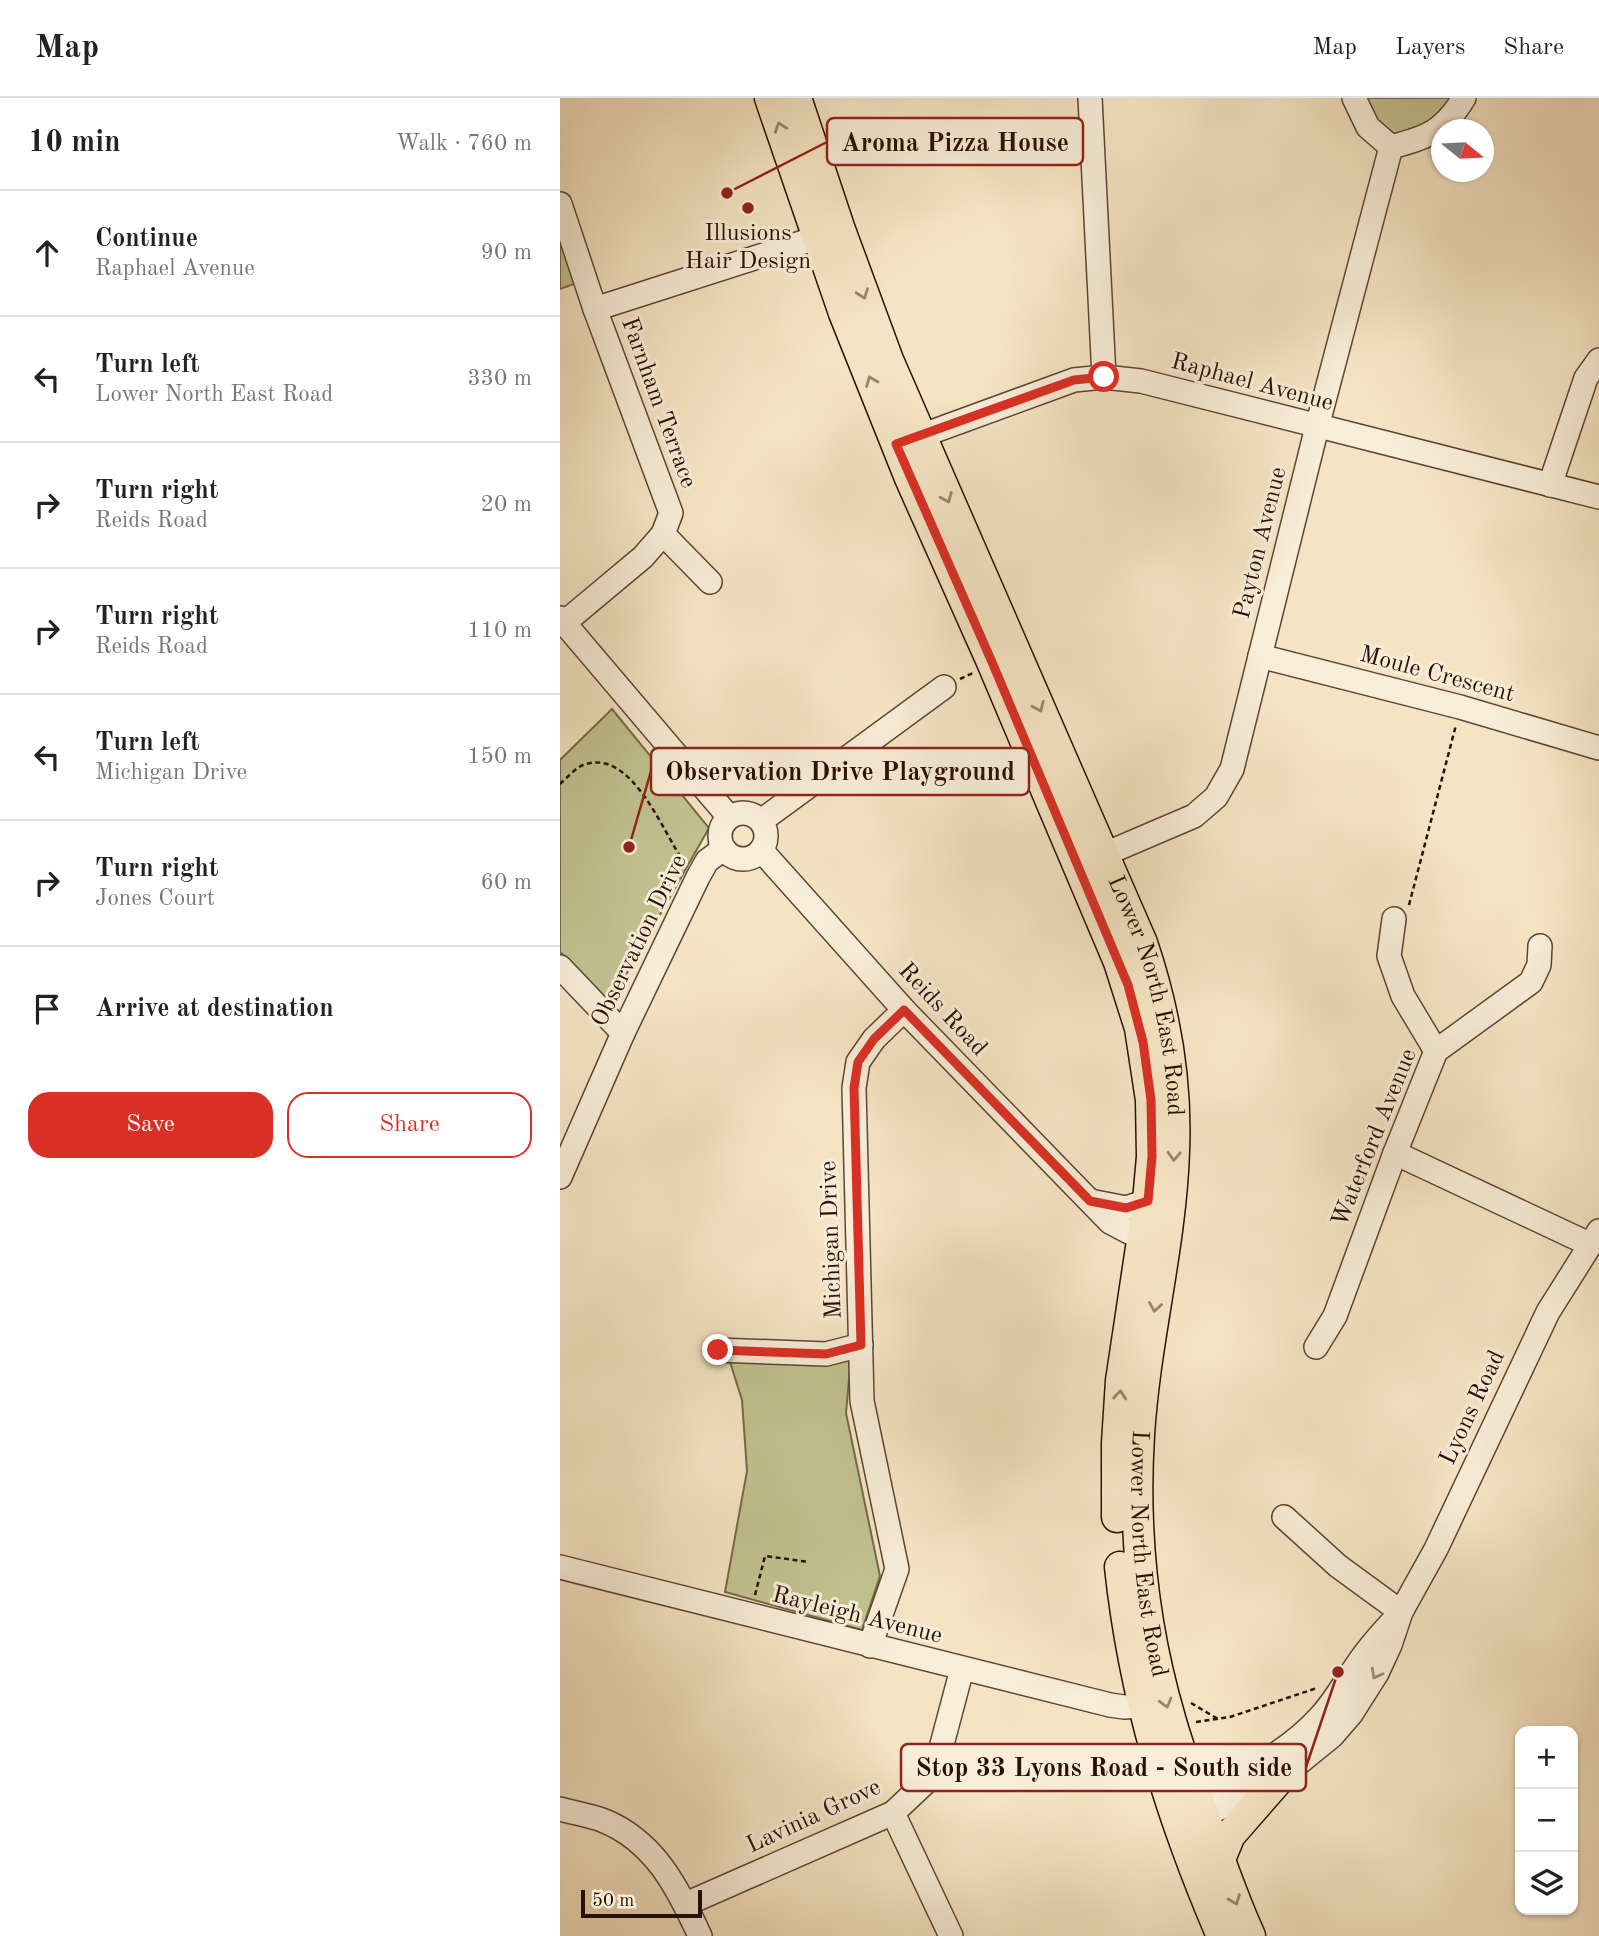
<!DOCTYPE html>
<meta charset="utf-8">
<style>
:root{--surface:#fff;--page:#f6f6f6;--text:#222;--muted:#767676;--line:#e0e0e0;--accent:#d93025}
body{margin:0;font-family:"Old Standard TT",serif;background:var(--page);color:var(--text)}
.controls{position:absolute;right:21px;bottom:21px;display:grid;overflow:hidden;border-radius:14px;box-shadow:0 2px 5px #0004}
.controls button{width:63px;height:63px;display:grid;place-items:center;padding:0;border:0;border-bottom:2px solid var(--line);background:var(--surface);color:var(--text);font:35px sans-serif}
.compass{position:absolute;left:871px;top:21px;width:63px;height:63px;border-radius:50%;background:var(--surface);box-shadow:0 2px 5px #0004;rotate:108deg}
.scale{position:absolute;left:21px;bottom:18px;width:121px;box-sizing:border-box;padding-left:7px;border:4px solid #2a1004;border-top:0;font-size:19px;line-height:24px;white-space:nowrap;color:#2a1004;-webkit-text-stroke:5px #f8edd8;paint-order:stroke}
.stop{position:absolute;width:21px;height:21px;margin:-16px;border:5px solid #d93025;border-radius:50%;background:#fff}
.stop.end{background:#d93025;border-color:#fff;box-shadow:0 2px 7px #0008}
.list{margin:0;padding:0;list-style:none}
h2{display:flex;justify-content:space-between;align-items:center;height:91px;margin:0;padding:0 28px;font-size:30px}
h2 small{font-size:23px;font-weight:400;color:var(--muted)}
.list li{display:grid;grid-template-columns:46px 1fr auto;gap:21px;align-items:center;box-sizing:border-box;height:126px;padding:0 28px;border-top:2px solid var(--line)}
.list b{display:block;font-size:26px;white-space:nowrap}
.list p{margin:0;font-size:23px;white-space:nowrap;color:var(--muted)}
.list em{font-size:23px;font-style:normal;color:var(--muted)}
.actions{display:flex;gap:14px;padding:21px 28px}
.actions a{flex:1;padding:16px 0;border:2px solid var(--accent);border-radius:21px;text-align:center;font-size:24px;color:var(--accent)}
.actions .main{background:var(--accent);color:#fff}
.icon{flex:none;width:38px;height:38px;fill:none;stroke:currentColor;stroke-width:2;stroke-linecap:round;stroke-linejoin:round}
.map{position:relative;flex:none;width:1039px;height:1838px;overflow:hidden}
header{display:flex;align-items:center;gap:42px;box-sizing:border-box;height:98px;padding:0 35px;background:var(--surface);border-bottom:2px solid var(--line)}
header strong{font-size:33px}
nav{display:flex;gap:38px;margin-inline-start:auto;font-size:24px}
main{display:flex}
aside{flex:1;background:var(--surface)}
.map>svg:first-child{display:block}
.green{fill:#c1c290;stroke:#76694a;stroke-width:2}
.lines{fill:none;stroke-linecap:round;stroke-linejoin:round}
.minor-casing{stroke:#5d4534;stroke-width:26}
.major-casing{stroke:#2a1004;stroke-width:33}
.path{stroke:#2a1004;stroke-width:2.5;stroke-dasharray:5 3.5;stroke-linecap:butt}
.minor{stroke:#f8edd8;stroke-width:23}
.major{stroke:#f5e4c3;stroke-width:30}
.oneway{stroke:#9a856d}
.oneway2{stroke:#9b8a79}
.route{stroke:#d93025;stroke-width:9}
.poi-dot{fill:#8f2418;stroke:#f8edd8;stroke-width:2.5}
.labels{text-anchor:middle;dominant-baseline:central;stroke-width:6;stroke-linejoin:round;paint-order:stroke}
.poi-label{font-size:24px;fill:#2a1004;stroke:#f8edd8}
.street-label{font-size:24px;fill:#2a1004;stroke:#f8edd8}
.leader{fill:none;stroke:#8f2418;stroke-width:2.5}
.callout-dot{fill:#8f2418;stroke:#f8edd8;stroke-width:2.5}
.callout{fill:#f8edd8;stroke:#8f2418;stroke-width:2.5}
.callout-label{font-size:26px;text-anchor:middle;font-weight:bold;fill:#2a1004}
</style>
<header>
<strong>Map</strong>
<nav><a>Map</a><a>Layers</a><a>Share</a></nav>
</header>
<main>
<aside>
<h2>10 min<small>Walk · 760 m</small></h2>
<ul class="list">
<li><svg class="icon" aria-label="ahead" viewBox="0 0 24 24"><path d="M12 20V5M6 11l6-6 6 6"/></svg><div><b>Continue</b><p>Raphael Avenue</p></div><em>90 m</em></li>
<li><svg class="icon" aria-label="left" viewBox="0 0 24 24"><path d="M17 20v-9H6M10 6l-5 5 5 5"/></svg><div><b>Turn left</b><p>Lower North East Road</p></div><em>330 m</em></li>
<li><svg class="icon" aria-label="right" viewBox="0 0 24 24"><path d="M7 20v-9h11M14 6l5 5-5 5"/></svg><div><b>Turn right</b><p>Reids Road</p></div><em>20 m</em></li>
<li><svg class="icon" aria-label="right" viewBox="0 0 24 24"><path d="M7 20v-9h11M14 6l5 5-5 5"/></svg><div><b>Turn right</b><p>Reids Road</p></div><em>110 m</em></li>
<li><svg class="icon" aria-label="left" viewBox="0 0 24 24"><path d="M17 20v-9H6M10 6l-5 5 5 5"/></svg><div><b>Turn left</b><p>Michigan Drive</p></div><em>150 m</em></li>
<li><svg class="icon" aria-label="right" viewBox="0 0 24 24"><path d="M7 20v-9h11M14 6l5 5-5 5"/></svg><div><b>Turn right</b><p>Jones Court</p></div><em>60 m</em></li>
<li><svg class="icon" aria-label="arrive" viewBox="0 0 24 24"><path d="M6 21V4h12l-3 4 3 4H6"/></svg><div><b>Arrive at destination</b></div></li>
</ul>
<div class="actions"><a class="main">Save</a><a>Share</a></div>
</aside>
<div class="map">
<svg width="1039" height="1838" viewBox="0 0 1039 1838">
<rect width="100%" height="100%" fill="#f5e4c3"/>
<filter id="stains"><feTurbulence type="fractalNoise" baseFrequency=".00286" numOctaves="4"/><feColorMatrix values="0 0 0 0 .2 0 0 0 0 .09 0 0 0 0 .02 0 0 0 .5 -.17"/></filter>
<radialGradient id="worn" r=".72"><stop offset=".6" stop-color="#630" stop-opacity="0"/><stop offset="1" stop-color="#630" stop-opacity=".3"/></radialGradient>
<g class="green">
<path d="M794 0H904L831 49Z"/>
<path d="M0 141 17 185 0 191Z"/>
<path d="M52 611 149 730 50 905 0 854V662Z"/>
<path d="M291 1260 286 1315 320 1478 302 1532 165 1494 187 1373 182 1302 169 1261Z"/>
</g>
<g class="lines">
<defs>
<g id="minor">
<path d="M530 0 544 279"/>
<path d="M794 0 808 29 831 49"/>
<path d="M831 49C868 39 883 34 904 0"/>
<path d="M0 106 35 211 111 415 103 436 83 459 4 525"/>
<path d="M35 211 272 135"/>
<path d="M347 343 514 282 544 279 581 283 1039 399"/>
<path d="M990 387 1026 280 1039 262"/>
<path d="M103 436 150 484"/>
<path d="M0 520 169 719"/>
<path d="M700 558 900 609 1039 650"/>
<circle cx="183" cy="738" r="23"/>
<path d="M201 723 384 589"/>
<path d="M201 752 344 912 550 1124 569 1134 597 1141"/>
<path d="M531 762 634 718 656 699 672 671 757 329 831 49"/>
<path d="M834 821 829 858 843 898 876 953"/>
<path d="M0 869 63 935"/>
<path d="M835 1055 1029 1146"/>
<path d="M0 1079 63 935 138 779 147 763 163 751"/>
<path d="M530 1103 566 1110 588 1103"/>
<path d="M756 1249 775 1218 835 1055 876 953 971 884 979 867 980 848"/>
<path d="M158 1252 266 1256 301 1247"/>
<path d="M724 1419 778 1468 841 1514"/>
<path d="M0 1469 550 1607 564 1609 583 1608"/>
<path d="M310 1548 337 1471 302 1303 294 990 298 964 314 941 344 912"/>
<path d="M624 1704C673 1681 724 1659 760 1619 774 1604 783 1587 795 1570 805 1554 819 1538 832 1524"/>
<path d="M0 1711C14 1715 28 1717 42 1722 94 1742 118 1790 140 1838"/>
<path d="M333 1715 391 1838"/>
<path d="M629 1725 719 1681 772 1638 791 1616 817 1575 830 1547 841 1514 876 1451 988 1214 1039 1133"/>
<path d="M126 1806 333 1715 368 1682 381 1650 402 1571"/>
</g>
<g id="major">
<path d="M210 0 284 215 350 380 432 564 559 864 580 930 591 1002 592 1059 588 1103 561 1283 557 1345V1419"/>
<path id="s1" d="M236 0 280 132 328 262 582 845C605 913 617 982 614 1053 611 1148 585 1241 579 1337 573 1432 583 1528 610 1620 620 1657 635 1693 648 1729 661 1766 674 1803 690 1838"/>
<path d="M560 1469C574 1600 610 1717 662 1838"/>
<path d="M660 1761 670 1737 719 1681"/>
</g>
</defs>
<use href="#minor" class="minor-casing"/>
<use href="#major" class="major-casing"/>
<g class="path">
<path d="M400 581 413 575"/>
<path d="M0 686C7 680 17 668 26 666 73 652 103 735 124 764"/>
<path d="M849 807 896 627"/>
<path d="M195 1497 205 1458 249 1464"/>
<path d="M631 1605 658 1621"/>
<path d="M636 1624 670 1619 757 1590"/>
</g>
<use href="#minor" class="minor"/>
<use href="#major" class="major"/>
</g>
<defs><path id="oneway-chevron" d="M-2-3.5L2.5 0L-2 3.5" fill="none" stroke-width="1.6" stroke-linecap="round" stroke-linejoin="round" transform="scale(1.75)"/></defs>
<g class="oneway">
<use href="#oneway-chevron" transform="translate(220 29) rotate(-109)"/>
<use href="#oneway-chevron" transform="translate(303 196) rotate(70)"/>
<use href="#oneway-chevron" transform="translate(311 283) rotate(-112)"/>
<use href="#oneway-chevron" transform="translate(387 400) rotate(67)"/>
<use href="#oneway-chevron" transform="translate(479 609) rotate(67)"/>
<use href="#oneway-chevron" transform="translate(614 1058) rotate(93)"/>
<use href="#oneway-chevron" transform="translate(595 1209) rotate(99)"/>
<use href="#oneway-chevron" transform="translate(560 1297) rotate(-85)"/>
<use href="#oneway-chevron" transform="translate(606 1605) rotate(75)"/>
<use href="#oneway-chevron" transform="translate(675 1802) rotate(69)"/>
</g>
<use class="oneway2" href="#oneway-chevron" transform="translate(816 1576) rotate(118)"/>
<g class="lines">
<path class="route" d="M158 1252 266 1256 301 1247 294 990 298 964 314 941 344 912 530 1103 566 1110 588 1103 592 1059 591 1002 583 944 568 887 432 564 336 346 514 282 544 279"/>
</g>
<circle class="poi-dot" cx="188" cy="110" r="7"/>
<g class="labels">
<g class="poi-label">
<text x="188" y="136">Illusions<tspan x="188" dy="28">Hair Design</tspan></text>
</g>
<g class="street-label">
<text transform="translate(692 285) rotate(15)">Raphael Avenue</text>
<text transform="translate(98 305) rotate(70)">Farnham Terrace</text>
<text transform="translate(701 445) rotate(-76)">Payton Avenue</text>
<text transform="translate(877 577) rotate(15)">Moule Crescent</text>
<text transform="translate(80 843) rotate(-64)">Observation Drive</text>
<text stroke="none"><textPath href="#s1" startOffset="966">Lower North East Road</textPath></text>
<text transform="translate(382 912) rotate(47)">Reids Road</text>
<text transform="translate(815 1040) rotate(-68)">Waterford Avenue</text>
<text transform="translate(272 1142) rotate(-92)">Michigan Drive</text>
<text transform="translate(913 1310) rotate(-65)">Lyons Road</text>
<text stroke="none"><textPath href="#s1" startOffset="1531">Lower North East Road</textPath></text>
<text transform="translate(297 1518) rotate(14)">Rayleigh Avenue</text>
<text transform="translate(254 1719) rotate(-25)">Lavinia Grove</text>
</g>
</g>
<path class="leader" d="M167 95L267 44M69 749L91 673M778 1574L746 1669"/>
<g class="callout-dot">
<circle cx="167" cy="95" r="7"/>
<circle cx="69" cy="749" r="7"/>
<circle cx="778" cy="1574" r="7"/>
</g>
<g class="callout">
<rect x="267" y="20" width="256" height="47" rx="7"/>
<rect x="91" y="650" width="378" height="47" rx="7"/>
<rect x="341" y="1646" width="405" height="47" rx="7"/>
</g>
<g class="callout-label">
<text x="395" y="53">Aroma Pizza House</text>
<text x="280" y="682">Observation Drive Playground</text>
<text x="544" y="1678">Stop 33 Lyons Road - South side</text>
</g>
<rect width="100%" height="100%" filter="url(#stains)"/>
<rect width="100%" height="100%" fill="url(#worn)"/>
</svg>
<div class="controls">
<button>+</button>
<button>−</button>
<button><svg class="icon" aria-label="layers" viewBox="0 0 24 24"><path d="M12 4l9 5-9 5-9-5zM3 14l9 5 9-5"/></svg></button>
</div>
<svg class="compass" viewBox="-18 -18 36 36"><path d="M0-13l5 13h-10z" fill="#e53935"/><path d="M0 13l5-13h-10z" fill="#767676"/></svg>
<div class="scale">50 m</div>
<div class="stop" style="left:544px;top:279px"></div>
<div class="stop end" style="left:158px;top:1252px"></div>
</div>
</main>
